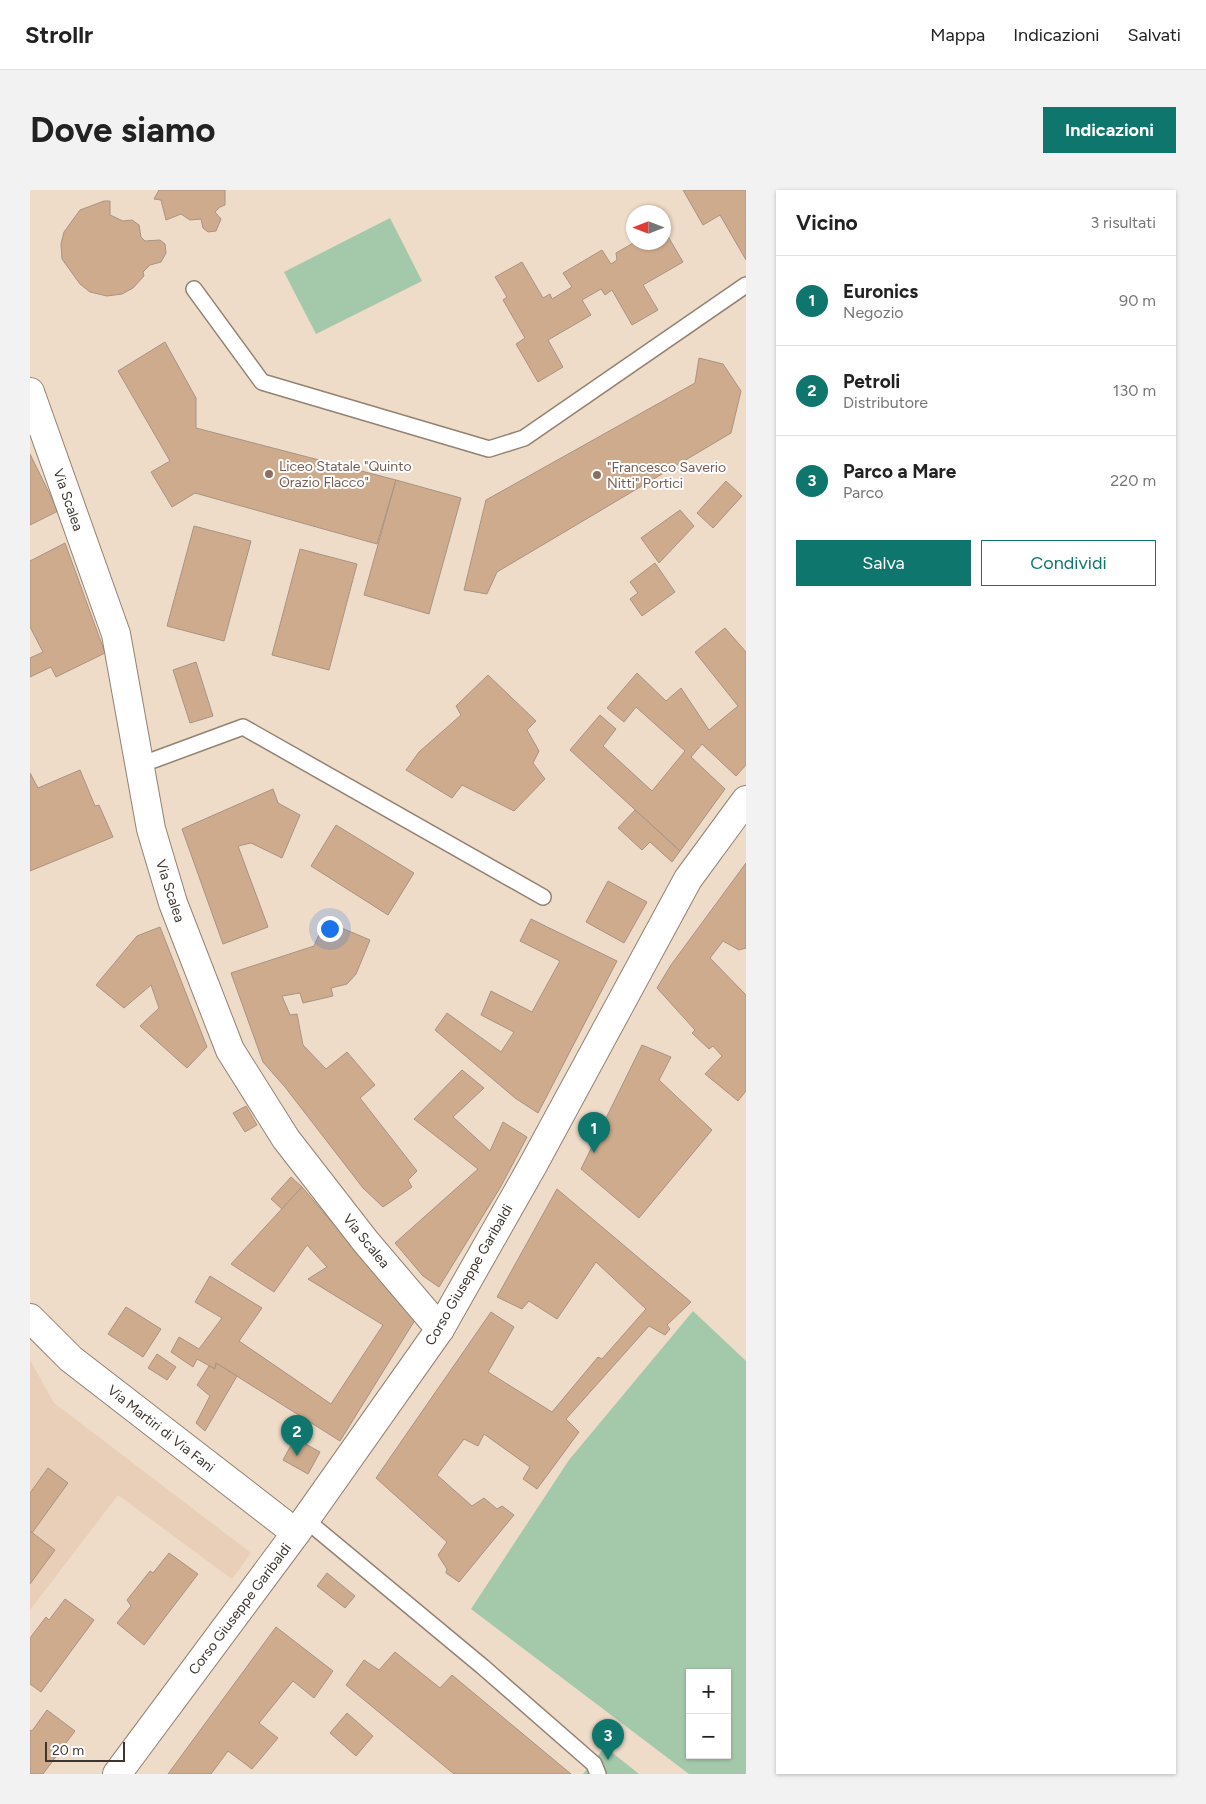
<!DOCTYPE html>
<html lang="it">
<meta charset="utf-8">
<style>
:root{--surface:#fff;--page:#f2f2f2;--text:#222;--muted:#767676;--line:#e0e0e0;--accent:#0f766e}
body{margin:0;font-family:Figtree,sans-serif;background:var(--page);color:var(--text)}
.controls{position:absolute;right:15px;bottom:15px;display:grid;overflow:hidden;border-radius:0px;box-shadow:0 1px 4px #0004}
.controls button{width:45px;height:45px;display:grid;place-items:center;padding:0;border:0;border-bottom:1px solid var(--line);background:var(--surface);color:var(--text);font:25px sans-serif}
.compass{position:absolute;left:596px;top:15px;width:45px;height:45px;border-radius:50%;background:var(--surface);box-shadow:0 1px 4px #0004;rotate:270deg}
.scale{position:absolute;left:15px;bottom:12px;width:80px;box-sizing:border-box;padding-left:5px;border:2px solid #3d352e;border-top:0;font-size:14px;line-height:18px;white-space:nowrap;color:#3d352e;-webkit-text-stroke:4px #fff;paint-order:stroke}
.you{position:absolute;left:299px;top:738px;width:18px;height:18px;margin:-12px;border:4px solid #fff;border-radius:50%;background:#1a73e8;box-shadow:0 0 0 8px #1a73e833}
.badge{display:grid;place-items:center;width:32px;height:32px;border-radius:50%;background:var(--accent);color:#fff;font-size:16px;font-weight:700}
.pin{position:absolute;translate:-50% -41px;filter:drop-shadow(0 1px 2px #0008)}
.pin::after{content:'';position:absolute;top:26px;width:18px;height:15px;background:inherit;clip-path:polygon(0 0,100% 0,50% 100%)}
.list{margin:0;padding:0;list-style:none}
h2{display:flex;justify-content:space-between;align-items:center;height:65px;margin:0;padding:0 20px;font-size:21px}
h2 small{font-size:16px;font-weight:400;color:var(--muted)}
.list li{display:grid;grid-template-columns:32px 1fr auto;gap:15px;align-items:center;box-sizing:border-box;height:90px;padding:0 20px;border-top:1px solid var(--line)}
.list b{display:block;font-size:19px;white-space:nowrap}
.list p{margin:0;font-size:16px;white-space:nowrap;color:var(--muted)}
.list em{font-size:16px;font-style:normal;color:var(--muted)}
.actions{display:flex;gap:10px;padding:15px 20px}
.actions a{flex:1;padding:11px 0;border:1px solid var(--accent);border-radius:0px;text-align:center;font-size:18px;color:var(--accent)}
.actions .main{background:var(--accent);color:#fff}
.map{position:relative;flex:none;width:716px;height:1584px;overflow:hidden;border-radius:0px}
header{display:flex;align-items:center;gap:30px;box-sizing:border-box;height:70px;padding:0 25px;background:var(--surface);border-bottom:1px solid var(--line)}
header strong{font-size:24px}
nav{display:flex;gap:28px;margin-inline-start:auto;font-size:18px}
.intro{display:flex;align-items:center;justify-content:space-between;box-sizing:border-box;height:120px;padding:0 30px}
h1{margin:0;font-size:35px}
.button{padding:12px 22px;border-radius:0px;background:var(--accent);color:#fff;font-size:18px;font-weight:700}
main{display:flex;gap:30px;padding:0 30px}
aside{flex:1;background:var(--surface);border-radius:0px;box-shadow:0 1px 4px #0004}
.map>svg:first-child{display:block}
.built{fill:#e9cfb7}
.green{fill:#a4c9aa;fill-rule:evenodd}
.building{fill:#ceab8d;stroke:#a89484}
.lines{fill:none;stroke-linecap:round;stroke-linejoin:round}
.lane-casing{stroke:#948271;stroke-width:18}
.street-casing{stroke:#948271;stroke-width:30}
.primary-casing{stroke:#948271;stroke-width:30}
.lane{stroke:#fff;stroke-width:15}
.street{stroke:#fff;stroke-width:28}
.primary{stroke:#fff;stroke-width:28}
.education-dot{fill:#8d6e63;stroke:#fff;stroke-width:2}
.labels{text-anchor:middle;dominant-baseline:central;stroke-width:4;stroke-linejoin:round;paint-order:stroke}
.education-label{font-size:14px;fill:#785e54;stroke:#fff;text-anchor:start}
.street-label{font-size:14px;fill:#3d352e;stroke:#fff}
</style>
<header>
<strong>Strollr</strong>
<nav><a>Mappa</a><a>Indicazioni</a><a>Salvati</a></nav>
</header>
<div class="intro"><h1>Dove siamo</h1><a class="button">Indicazioni</a></div>
<main>
<div class="map">
<svg width="716" height="1584" viewBox="0 0 716 1584">
<rect width="100%" height="100%" fill="#eedbc8"/>
<path class="built" d="M0 1170 24 1213 221 1363 202 1389 88 1305 0 1420Z"/>
<g class="green">
<path d="M360 28 392 91 286 144 254 82Z"/>
<path d="M663 1121 716 1171V1584H659L441 1419 539 1270ZM660 1483H697V1565H660Z"/>
<path d="M575 1557 609 1584H553Z"/>
</g>
<g class="building">
<path d="M129 0H195V15L190 17 185 22 191 29 186 41 178 42 173 38 171 29 160 30 151 24 136 30 131 10 124 9Z"/>
<path d="M653 0H716V70L690 25 673 35Z"/>
<path d="M74 11H80V25L93 31 102 30 109 35 111 47 115 51 130 50 135 54 136 63 131 72 120 75 113 82 114 86 103 98 92 104 77 106 60 102 50 94 32 69 31 54 34 42 50 20Z"/>
<path d="M636 43 653 72 613 95 628 120 602 135 582 100 575 105 571 99 552 110 561 125 518 150 533 177 508 192 486 154 495 148 473 110 477 107 465 87 492 72 513 108 520 104 522 109 542 97 533 83 572 60 581 74 587 70 586 63 605 52 615 54 634 52V44Z"/>
<path d="M135 152 166 208V238L366 290 347 354 165 303 142 317 121 282 140 271 88 181Z"/>
<path d="M669 168 693 174 711 201 701 243 467 382 457 404 434 400 456 310 665 193Z"/>
<path d="M0 264 28 321 0 335Z"/>
<path d="M366 290 431 308 399 424 334 405Z"/>
<path d="M696 291 712 306 683 338 667 323Z"/>
<path d="M650 320 664 336 629 373 611 348Z"/>
<path d="M164 336 221 351 194 451 137 436Z"/>
<path d="M35 353 75 463 26 487 21 477 0 487V468L13 462 0 437V371Z"/>
<path d="M270 359 327 374 299 480 242 465Z"/>
<path d="M625 373 645 402 612 426 600 409 608 403 600 392Z"/>
<path d="M695 438 716 462V575L706 586 672 554 661 567 695 599 650 661 540 560 570 525 586 539 573 556 622 601 655 561 606 517 594 532 577 518 607 483 636 511 651 498 679 540 708 516 665 462Z"/>
<path d="M166 472 183 526 160 533 143 480Z"/>
<path d="M458 485 506 531 497 540 509 561 503 573 515 589 484 621 432 595 422 608 376 580 389 562 431 525 426 516Z"/>
<path d="M50 580 65 616 69 615 83 647 0 681V583L8 598Z"/>
<path d="M243 599 248 613 270 625 252 668 221 653 208 656 238 737 193 754 152 639Z"/>
<path d="M605 620 650 661 642 672 620 652 612 660 588 638Z"/>
<path d="M306 635 384 683 358 725 281 676Z"/>
<path d="M716 673V758L709 760 693 751 680 768 716 805V901L708 911 675 884 692 866 683 856 679 859 662 843 665 840 627 798 641 775Z"/>
<path d="M578 691 617 712 594 753 556 732Z"/>
<path d="M501 729 587 771 508 923 485 908 405 840 417 823 471 862 484 842 451 825 461 801 502 822 530 771 490 751Z"/>
<path d="M295 731 340 750 326 784 317 794 301 798 303 806 273 813 270 803 252 806 260 825 267 824 273 855 296 879 317 862 345 895 330 908 387 981 378 990 382 997 353 1017 333 998 255 897 233 872 201 783 284 756Z"/>
<path d="M130 737 177 857 157 878 110 836 129 818 121 795 94 818 66 795 107 746Z"/>
<path d="M612 855 641 867 629 890 682 940 609 1028 551 979Z"/>
<path d="M432 880 454 898 423 927 460 961 473 932 497 947 470 998 409 1097 393 1086 365 1053 448 979 384 929Z"/>
<path d="M216 916 227 935 215 942 203 923Z"/>
<path d="M261 987 272 997 252 1019 241 1009Z"/>
<path d="M272 997 385 1130 310 1251 186 1173 185 1179 167 1169 163 1177 141 1162 149 1147 169 1159 192 1128 165 1112 180 1086 232 1118 209 1151 301 1214 353 1135 278 1089 297 1077 277 1055 244 1102 201 1074Z"/>
<path d="M527 999 661 1112 637 1135 640 1139 635 1145 619 1136 536 1229 549 1242 507 1299 493 1289 500 1277 454 1244 448 1256 434 1249 407 1285 442 1316 454 1308 467 1319 472 1316 484 1325 429 1392 416 1383 417 1379 408 1365 417 1352 346 1288 461 1122 484 1137 458 1182 522 1222 568 1167 572 1169 616 1119 566 1072 527 1129 499 1111 492 1119 467 1107Z"/>
<path d="M96 1117 131 1139 113 1167 78 1144Z"/>
<path d="M127 1164 146 1177 137 1190 118 1178Z"/>
<path d="M186 1173 207 1186 175 1241 166 1233 180 1206 167 1195 179 1176 185 1179Z"/>
<path d="M265 1248 290 1262 278 1284 253 1270Z"/>
<path d="M18 1278 38 1293 2 1343 0 1341V1303Z"/>
<path d="M0 1341 25 1360 0 1394Z"/>
<path d="M139 1363 168 1384 114 1455 87 1433 101 1416 97 1410 120 1381 123 1383Z"/>
<path d="M297 1383 325 1406 315 1418 287 1396Z"/>
<path d="M35 1409 64 1430 11 1502 0 1494V1448L16 1427 19 1430Z"/>
<path d="M246 1437 303 1481 284 1508 263 1491 229 1533 248 1548 222 1579 198 1561 181 1584H138Z"/>
<path d="M365 1462 410 1498 422 1485 541 1584H424L316 1495 334 1470 349 1480Z"/>
<path d="M17 1520 45 1541 13 1584H0V1540L2 1541Z"/>
<path d="M317 1523 343 1546 326 1566 300 1543Z"/>
</g>
<g class="lines">
<defs>
<g id="lane">
<path d="M164 99 232 192 459 259 494 248 716 95"/>
<path d="M110 575 213 537 513 707"/>
<path d="M276 1330 453 1477 564 1574 568 1584"/>
</g>
<g id="street">
<path d="M0 202 86 444 121 639 143 713 200 860 256 949 336 1052 410 1139"/>
<path d="M0 1128 41 1169 266 1343"/>
</g>
<path id="primary" d="M87 1584 266 1343 410 1139 503 975 658 689 716 610"/>
</defs>
<use href="#lane" class="lane-casing"/>
<use href="#street" class="street-casing"/>
<use href="#primary" class="primary-casing"/>
<use href="#lane" class="lane"/>
<use href="#street" class="street"/>
<use href="#primary" class="primary"/>
</g>
<g class="education-dot">
<circle cx="239" cy="284" r="5"/>
<circle cx="567" cy="285" r="5"/>
</g>
<g class="labels">
<g class="education-label">
<text x="249" y="276">Liceo Statale "Quinto<tspan x="249" dy="16">Orazio Flacco"</tspan></text>
<text x="577" y="277">"Francesco Saverio<tspan x="577" dy="16">Nitti" Portici</tspan></text>
</g>
<g class="street-label">
<text transform="translate(38 310) rotate(71)">Via Scalea</text>
<text transform="translate(140 701) rotate(72)">Via Scalea</text>
<text transform="translate(336 1051) rotate(51)">Via Scalea</text>
<text transform="translate(439 1085) rotate(-60)">Corso Giuseppe Garibaldi</text>
<text transform="translate(131 1239) rotate(38)">Via Martiri di Via Fani</text>
<text transform="translate(210 1419) rotate(-53)">Corso Giuseppe Garibaldi</text>
</g>
</g>
</svg>
<div class="controls">
<button>+</button>
<button>−</button>
</div>
<svg class="compass" viewBox="-18 -18 36 36"><path d="M0-13l5 13h-10z" fill="#e53935"/><path d="M0 13l5-13h-10z" fill="#767676"/></svg>
<div class="scale">20 m</div>
<div class="you"></div>
<div class="pin badge" style="left:564px;top:963px">1</div>
<div class="pin badge" style="left:267px;top:1266px">2</div>
<div class="pin badge" style="left:578px;top:1570px">3</div>
</div>
<aside>
<h2>Vicino<small>3 risultati</small></h2>
<ul class="list">
<li><span class="badge">1</span><div><b>Euronics</b><p>Negozio</p></div><em>90 m</em></li>
<li><span class="badge">2</span><div><b>Petroli</b><p>Distributore</p></div><em>130 m</em></li>
<li><span class="badge">3</span><div><b>Parco a Mare</b><p>Parco</p></div><em>220 m</em></li>
</ul>
<div class="actions"><a class="main">Salva</a><a>Condividi</a></div>
</aside>
</main>
